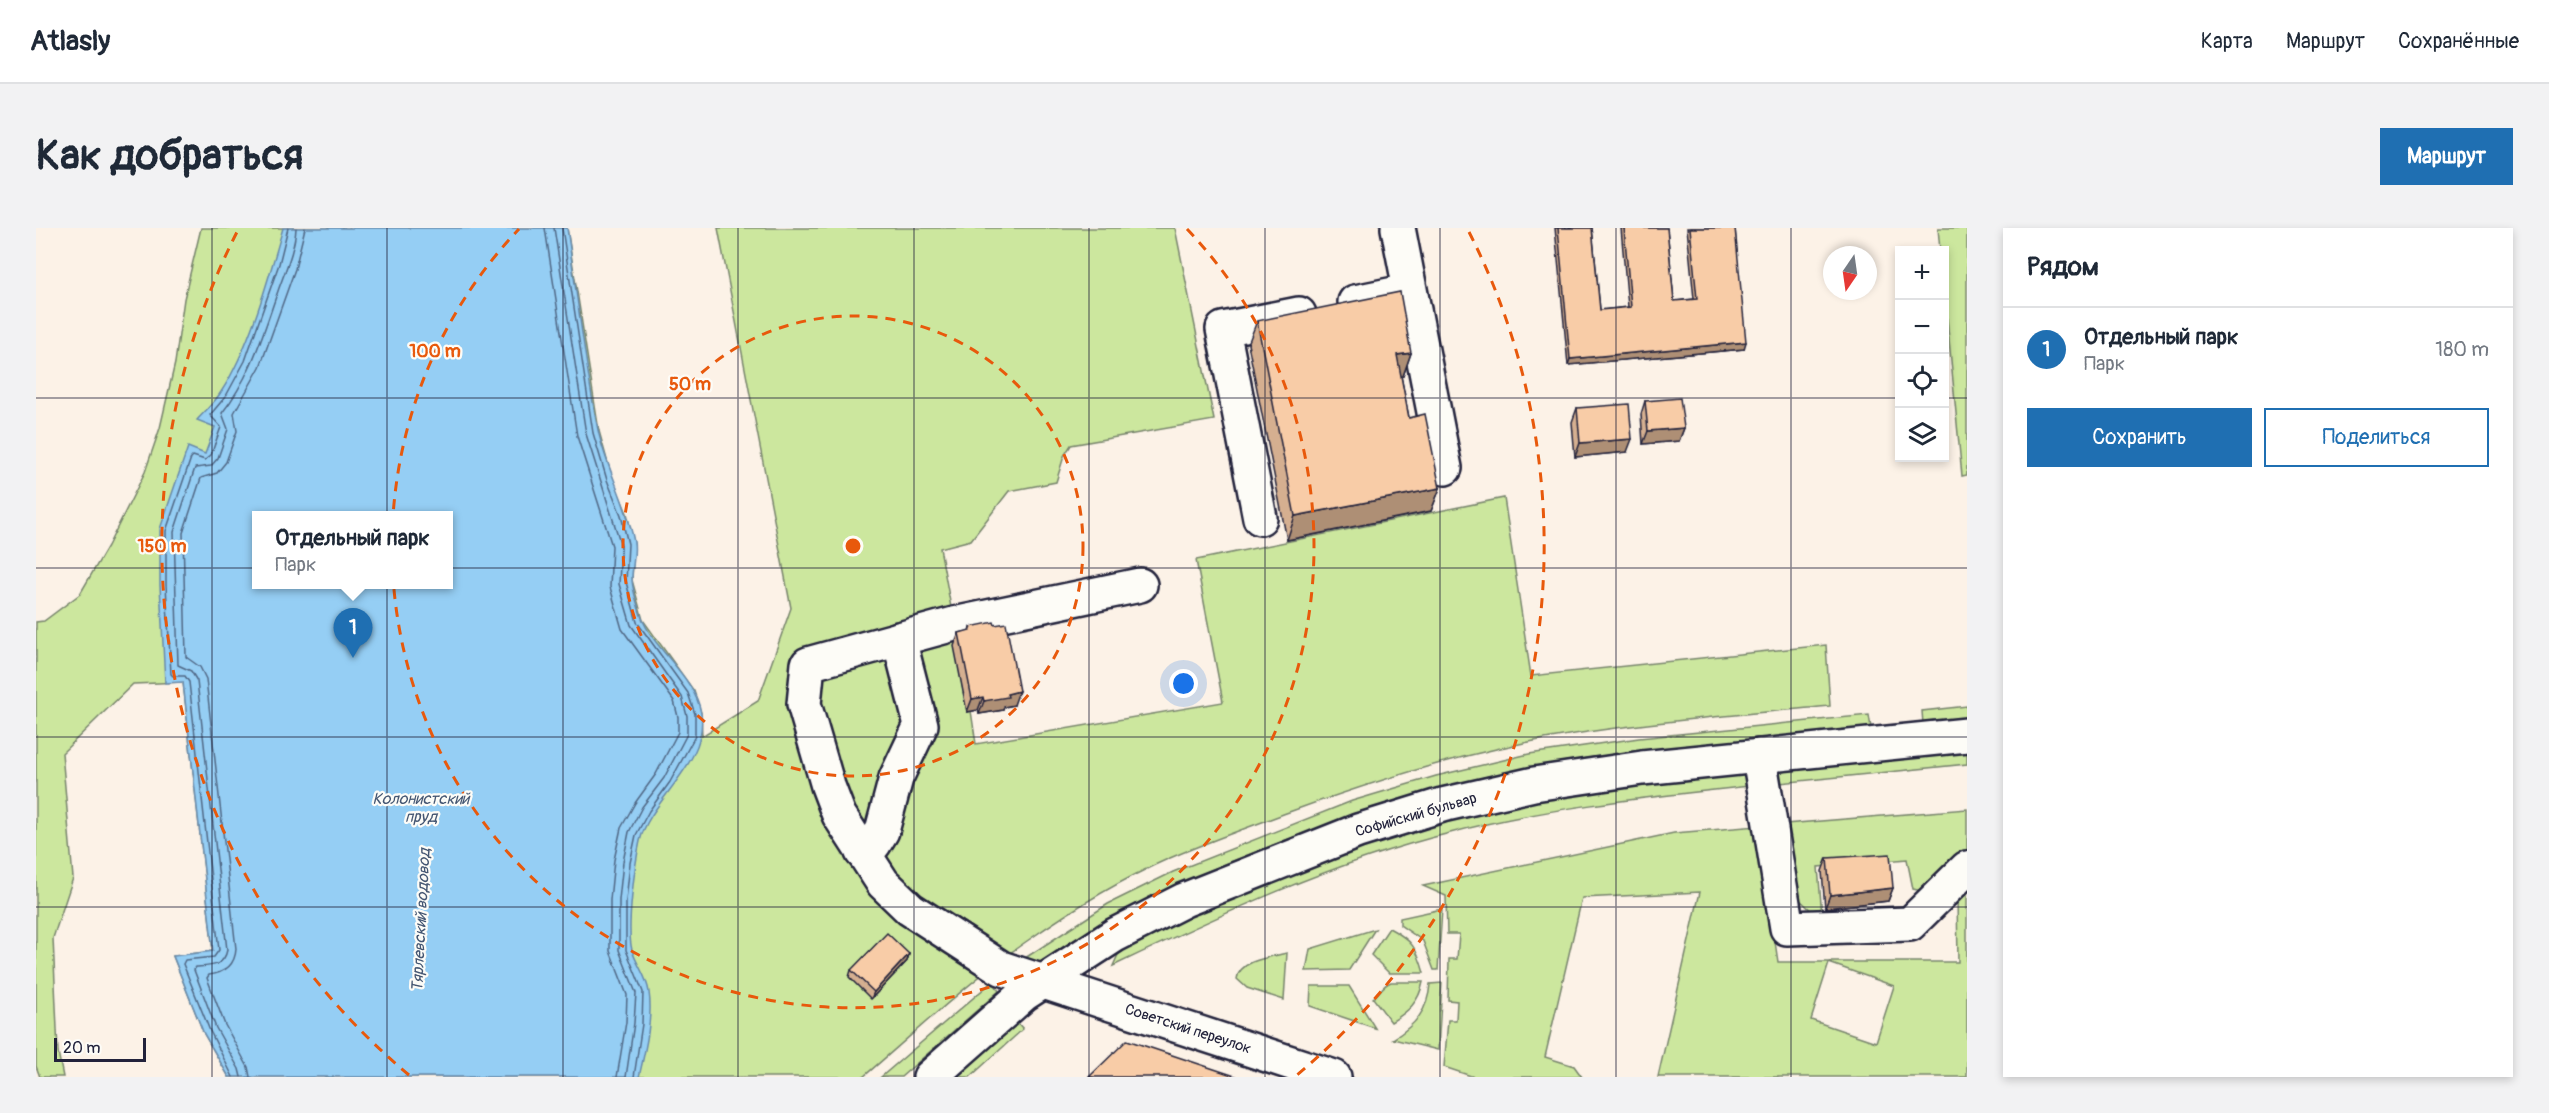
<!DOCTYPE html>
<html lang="ru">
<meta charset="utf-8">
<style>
:root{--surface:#fff;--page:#f2f2f3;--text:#1f2937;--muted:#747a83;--line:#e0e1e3;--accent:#1f6fb2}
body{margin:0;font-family:Pangolin,sans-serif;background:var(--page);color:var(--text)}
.controls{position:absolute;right:18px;top:18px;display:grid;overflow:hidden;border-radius:0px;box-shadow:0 3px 9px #0003}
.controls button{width:54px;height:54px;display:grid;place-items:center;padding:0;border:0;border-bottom:2px solid var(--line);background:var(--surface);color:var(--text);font:30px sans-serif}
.compass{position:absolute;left:1787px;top:18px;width:54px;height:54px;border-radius:50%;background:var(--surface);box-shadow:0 3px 9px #0003;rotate:193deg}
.scale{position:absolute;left:18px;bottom:15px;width:92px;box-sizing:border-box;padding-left:6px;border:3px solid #22223b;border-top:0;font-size:16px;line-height:21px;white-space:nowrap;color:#22223b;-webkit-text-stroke:4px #fdfcf7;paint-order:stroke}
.you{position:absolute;left:1148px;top:456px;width:21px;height:21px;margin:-15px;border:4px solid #fff;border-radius:50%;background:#1a73e8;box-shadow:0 0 0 9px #1a73e833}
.badge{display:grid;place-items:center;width:39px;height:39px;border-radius:50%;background:var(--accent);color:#fff;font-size:20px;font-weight:700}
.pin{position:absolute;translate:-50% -50px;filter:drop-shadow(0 2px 3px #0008)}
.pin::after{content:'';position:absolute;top:32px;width:21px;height:18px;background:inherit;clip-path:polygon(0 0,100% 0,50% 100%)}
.popup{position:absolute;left:216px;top:283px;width:201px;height:78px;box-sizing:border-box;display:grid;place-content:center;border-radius:0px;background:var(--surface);filter:drop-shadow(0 2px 4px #0005);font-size:20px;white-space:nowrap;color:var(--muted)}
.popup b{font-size:22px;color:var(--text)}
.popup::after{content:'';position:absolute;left:50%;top:100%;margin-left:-12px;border:12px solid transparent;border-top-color:var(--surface)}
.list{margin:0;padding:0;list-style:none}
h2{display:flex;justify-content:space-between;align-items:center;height:78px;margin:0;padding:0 24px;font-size:26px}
h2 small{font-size:20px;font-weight:400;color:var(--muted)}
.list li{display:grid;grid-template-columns:39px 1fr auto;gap:18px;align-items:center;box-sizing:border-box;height:84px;padding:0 24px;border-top:2px solid var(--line)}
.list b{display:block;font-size:22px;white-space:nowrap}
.list p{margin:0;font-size:20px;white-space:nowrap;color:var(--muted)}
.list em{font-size:20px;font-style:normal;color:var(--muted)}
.actions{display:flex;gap:12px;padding:18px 24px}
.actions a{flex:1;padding:14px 0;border:2px solid var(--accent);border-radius:0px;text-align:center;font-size:21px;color:var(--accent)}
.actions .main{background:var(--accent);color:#fff}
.icon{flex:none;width:33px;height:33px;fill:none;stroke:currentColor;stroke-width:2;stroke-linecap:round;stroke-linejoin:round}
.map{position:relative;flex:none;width:1931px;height:849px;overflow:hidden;border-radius:0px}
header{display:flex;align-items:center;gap:36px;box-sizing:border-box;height:84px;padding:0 30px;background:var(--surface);border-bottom:2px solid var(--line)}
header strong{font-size:28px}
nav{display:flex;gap:33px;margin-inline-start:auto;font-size:21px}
.intro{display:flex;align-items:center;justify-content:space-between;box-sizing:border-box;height:144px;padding:0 36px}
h1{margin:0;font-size:42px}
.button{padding:15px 27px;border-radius:0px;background:var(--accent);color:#fff;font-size:21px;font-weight:700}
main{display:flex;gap:36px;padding:0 36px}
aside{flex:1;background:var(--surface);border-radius:0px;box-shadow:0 3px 9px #0003}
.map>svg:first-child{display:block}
.green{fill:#cce79e;stroke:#77846c;stroke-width:1.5;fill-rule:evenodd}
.water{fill:#95cef4;stroke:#6789aa;stroke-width:1.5;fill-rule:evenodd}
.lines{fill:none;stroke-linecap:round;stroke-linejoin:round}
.shore{stroke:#506785;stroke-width:1.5}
.minor-casing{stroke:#22223b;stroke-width:38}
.minor{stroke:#fdfcf7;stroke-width:33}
.wall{fill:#d5af90;stroke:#22223b;stroke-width:1.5}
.shaded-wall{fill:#ae8f75;stroke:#22223b;stroke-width:1.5}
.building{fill:#f8cca7;stroke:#22223b;stroke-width:1.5}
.grid{fill:none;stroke:#22223b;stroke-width:1.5;stroke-opacity:0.55}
.ring{fill:none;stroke:#e8590c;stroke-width:3;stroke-dasharray:10 8}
.labels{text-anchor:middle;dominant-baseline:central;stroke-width:4.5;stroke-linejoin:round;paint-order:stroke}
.street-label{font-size:15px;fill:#22223b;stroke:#fdfcf7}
.water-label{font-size:16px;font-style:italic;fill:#445672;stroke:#fdfcf7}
.centre{fill:#e8590c;stroke:#fdfcf7;stroke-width:3}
.ring-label{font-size:18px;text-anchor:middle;font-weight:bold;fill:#e8590c;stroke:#fdfcf7;stroke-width:4.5;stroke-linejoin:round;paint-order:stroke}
</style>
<header>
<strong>Atlasly</strong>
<nav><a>Карта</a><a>Маршрут</a><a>Сохранённые</a></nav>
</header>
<div class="intro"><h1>Как добраться</h1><a class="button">Маршрут</a></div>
<main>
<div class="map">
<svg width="1931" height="849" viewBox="0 0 1931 849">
<rect width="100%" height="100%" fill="#fcf2e7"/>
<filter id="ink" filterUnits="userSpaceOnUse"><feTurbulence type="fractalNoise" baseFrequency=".0167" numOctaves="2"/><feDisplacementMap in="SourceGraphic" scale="12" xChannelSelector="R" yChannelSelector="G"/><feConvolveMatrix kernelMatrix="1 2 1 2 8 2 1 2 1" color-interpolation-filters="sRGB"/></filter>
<g filter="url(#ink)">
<g class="green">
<path d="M165 0H531L563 203 576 250 591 285 598 316 596 352 607 392 658 463 665 485 666 508 722 473 755 380 682 0H1139L1178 192 1035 217 1028 228 1020 254 973 263 935 312 904 320 922 417 919 418 931 484 935 483 940 516 1187 474 1160 332 1468 270 1495 448 1790 417 1794 478C1692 488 1589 495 1488 515 1408 531 1330 556 1253 584 1213 599 1173 613 1134 630 1084 652 1035 682 991 713 933 753 881 803 827 849H193L168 806 137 728 177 723 147 454 97 456 26 525 37 650 17 710 22 824 27 849H4L0 838V394L8 393 44 366 72 318 109 244 124 200 139 135 148 71ZM221 288H413V356H221Z"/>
<path d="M1902 0H1931V247L1926 248 1909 69 1908 22H1904Z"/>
<path d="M1931 478V492L1887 496 1886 483Z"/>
<path d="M1833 487 1835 500C1722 512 1608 519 1497 539 1413 554 1332 581 1253 611 1194 633 1135 657 1079 688 1051 703 1025 722 998 738L986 732 1072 676 1137 644 1316 573 1400 548 1493 526 1603 510Z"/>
<path d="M1931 523V536L1744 555V542Z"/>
<path d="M1710 545 1714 558C1613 569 1512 579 1414 605 1297 634 1186 686 1077 738L1085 720 1151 688 1325 618 1409 592 1499 571 1607 555Z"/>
<path d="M1931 581V631L1886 663 1877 661 1871 631 1782 639 1786 688 1778 685 1763 671 1749 596Z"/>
<path d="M1722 598 1742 734H1922L1921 667 1931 652V849H1622L1664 664 1546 670 1509 829 1538 838 1546 849H1438L1408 839 1412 792H1420L1421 773 1412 772 1413 731H1421L1423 706H1411L1410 668 1387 658 1638 605ZM1793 735 1858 758 1840 814 1775 792Z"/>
<path d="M1406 681 1402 742H1398L1387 713 1364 697V690Z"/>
<path d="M1353 700C1376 712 1381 720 1388 745H1353L1335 727Z"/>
<path d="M1339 701 1313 742 1270 743 1274 721Z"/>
<path d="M1251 725 1248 772 1211 760 1201 751C1203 732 1235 729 1251 725Z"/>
<path d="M957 753 963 763 865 849H845Z"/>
<path d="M1355 754H1387C1383 774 1372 784 1355 794L1337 770C1345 764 1346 757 1355 754Z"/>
<path d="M1406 755 1402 822 1357 811C1379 797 1392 783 1394 756Z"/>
<path d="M1275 758H1313L1339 800 1274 778Z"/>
<path d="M979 792 987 801 934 849H914Z"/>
</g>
<path class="water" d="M247 0H531C541 67 549 135 562 202 570 240 591 275 598 314 600 326 596 338 596 350 596 362 602 378 606 390 618 422 659 449 665 485 673 535 614 571 604 613 599 636 590 700 596 722 600 736 611 748 613 764 617 791 609 823 603 849H193L168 806 137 728 177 723 147 454 129 455 124 357V301L152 219 169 226 179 199 161 192C169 183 179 174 185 164 213 122 233 49 247 0ZM221 288H413V356H221Z"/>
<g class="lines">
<g class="shore">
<path d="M509 0 541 208 576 318 574 359 586 401 638 473 642 489V504L620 546 599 575 585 600 578 632 574 672V723L591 767 590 794 581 849"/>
<path d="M518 0 550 206 585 317 583 356 595 397 646 469 651 488V506L628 550 606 579 593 604 587 634 583 672V722L600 765 598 795 590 849"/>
<path d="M526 0 557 205 571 252 585 287 592 316 590 354 601 394 652 465 659 486V508L634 554 613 583 600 607 594 635 590 673V722L607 764 606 796 598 849"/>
<path d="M197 849 174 803 147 736 149 732 178 729 183 722 153 454 149 448H137L135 446 130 357V303L155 230 157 228 169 232 175 227 185 199 174 187 190 168 209 133 243 36 252 0"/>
<path d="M205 849 203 841 180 800 158 742 160 739C174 738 188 739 191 722L161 453 155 443 142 437 138 304 159 240 175 238 182 230 192 201 186 185C215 149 227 105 242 63 249 43 259 21 260 0"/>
<path d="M214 849 212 839 189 797 171 750 173 747C188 745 199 738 200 721L170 451 164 439 150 429 147 305 165 250 181 245 190 234 201 203 198 185 224 139 259 41 269 0"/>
</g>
<defs>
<g id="minor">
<path d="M1362 0 1409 240"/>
<path d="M1319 74 1373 63"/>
<path d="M1224 290 1187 101 1263 86"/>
<path d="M1104 357 918 396 772 436 768 476 792 558 803 587 847 655 874 681 965 740 1298 849"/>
<path d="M1723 528 1751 700 1874 696 1931 640"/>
<path d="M826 624 838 616 846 603 860 550 885 497 863 411"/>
<path d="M894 849 988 766 1079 707 1148 672 1322 603 1406 577 1498 556 1606 540 1931 507"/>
</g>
</defs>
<use href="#minor" class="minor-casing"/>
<use href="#minor" class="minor"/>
</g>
<g class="wall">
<path d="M1519 0H1556L1564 82 1592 79 1585 0H1631L1638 73 1658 71 1651 0H1699L1708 121 1532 137Z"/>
<path d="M1221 93 1375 125 1367 148H1365L1373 190 1404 260 1395 283 1251 312 1212 116Z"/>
<path d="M1609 173 1648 200 1643 213 1607 216 1605 186Z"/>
<path d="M1541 180 1591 224 1539 229 1536 194Z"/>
<path d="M934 399 978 477 968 479 967 482 943 486 942 482 931 484 918 418 923 405 933 403Z"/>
<path d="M1791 630 1857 660 1852 673 1789 680 1786 643Z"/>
<path d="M873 726 871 733 835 771 813 749 815 742Z"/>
</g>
<g class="shaded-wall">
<path d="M1710 114 1708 121 1532 137 1534 131Z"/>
<path d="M1375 125 1367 148 1353 151 1361 127Z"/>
<path d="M1648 200 1643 213 1607 216 1612 203Z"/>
<path d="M1596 211 1591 224 1539 229 1544 215Z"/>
<path d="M1404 260 1395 283 1251 312 1259 288Z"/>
<path d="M983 463 978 477 968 479 967 482 943 486 948 473 971 466Z"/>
<path d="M947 469 942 482 931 484 936 471Z"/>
<path d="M1857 660 1852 673 1789 680 1794 667Z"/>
<path d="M873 726 871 733 835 771 838 764Z"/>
</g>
<g class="building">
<path d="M1522 0H1556L1564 82 1595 79 1588 0H1631L1638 73 1661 71 1654 0H1699L1710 114 1534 131Z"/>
<path d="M1364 64 1375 125 1361 127 1373 190 1389 186 1404 260 1259 288 1221 93Z"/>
<path d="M1644 170 1648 200 1612 203 1609 173Z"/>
<path d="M1593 176 1596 211 1544 215 1541 180Z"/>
<path d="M958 394 959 397 970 395 983 463 971 466 972 469 948 473 947 469 936 471 923 405 934 402V399Z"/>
<path d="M1854 626 1857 660 1794 667 1791 630Z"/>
<path d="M851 705 873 726 838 764 815 742Z"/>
<path d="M1091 812 1202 849H1053Z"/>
</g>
</g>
<path class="grid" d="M176 0V849M351 0V849M527 0V849M702 0V849M878 0V849M1053 0V849M1229 0V849M1404 0V849M1580 0V849M1755 0V849M0 170H1864M1908 170H1931M0 340H1931M0 509H1931M0 679H1931"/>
<g class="ring">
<circle cx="817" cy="318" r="230"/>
<path d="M1151 1A461 461 0 1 1 483 1"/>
<path d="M373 847A691 691 0 0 1 201 4M1433 4A691 691 0 0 1 1261 847"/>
</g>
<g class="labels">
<g class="street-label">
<text transform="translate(1380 587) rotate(-16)">Софийский бульвар</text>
<text transform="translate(1152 801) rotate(18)">Советский переулок</text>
</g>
<g class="water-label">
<text x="385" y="571">Колонистский<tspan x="385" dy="18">пруд</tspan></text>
<text transform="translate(385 692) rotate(-87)">Тярлевский водовод</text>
</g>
</g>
<circle cx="817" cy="318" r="9" class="centre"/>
<g class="ring-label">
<text x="399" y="129">100 m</text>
<text x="654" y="162">50 m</text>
<text x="126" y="324">150 m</text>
</g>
</svg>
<div class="controls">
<button>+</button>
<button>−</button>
<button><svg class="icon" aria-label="locate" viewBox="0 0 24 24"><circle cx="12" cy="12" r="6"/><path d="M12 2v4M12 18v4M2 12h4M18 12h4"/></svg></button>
<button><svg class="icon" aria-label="layers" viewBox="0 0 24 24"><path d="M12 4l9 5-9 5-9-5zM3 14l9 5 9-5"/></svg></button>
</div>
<svg class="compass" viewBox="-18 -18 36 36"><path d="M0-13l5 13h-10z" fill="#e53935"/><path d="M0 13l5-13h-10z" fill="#747a83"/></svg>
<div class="scale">20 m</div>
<div class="you"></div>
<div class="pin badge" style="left:317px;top:430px">1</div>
<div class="popup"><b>Отдельный парк</b>Парк</div>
</div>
<aside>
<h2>Рядом<small></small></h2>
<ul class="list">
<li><span class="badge">1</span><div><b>Отдельный парк</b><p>Парк</p></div><em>180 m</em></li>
</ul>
<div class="actions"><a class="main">Сохранить</a><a>Поделиться</a></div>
</aside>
</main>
